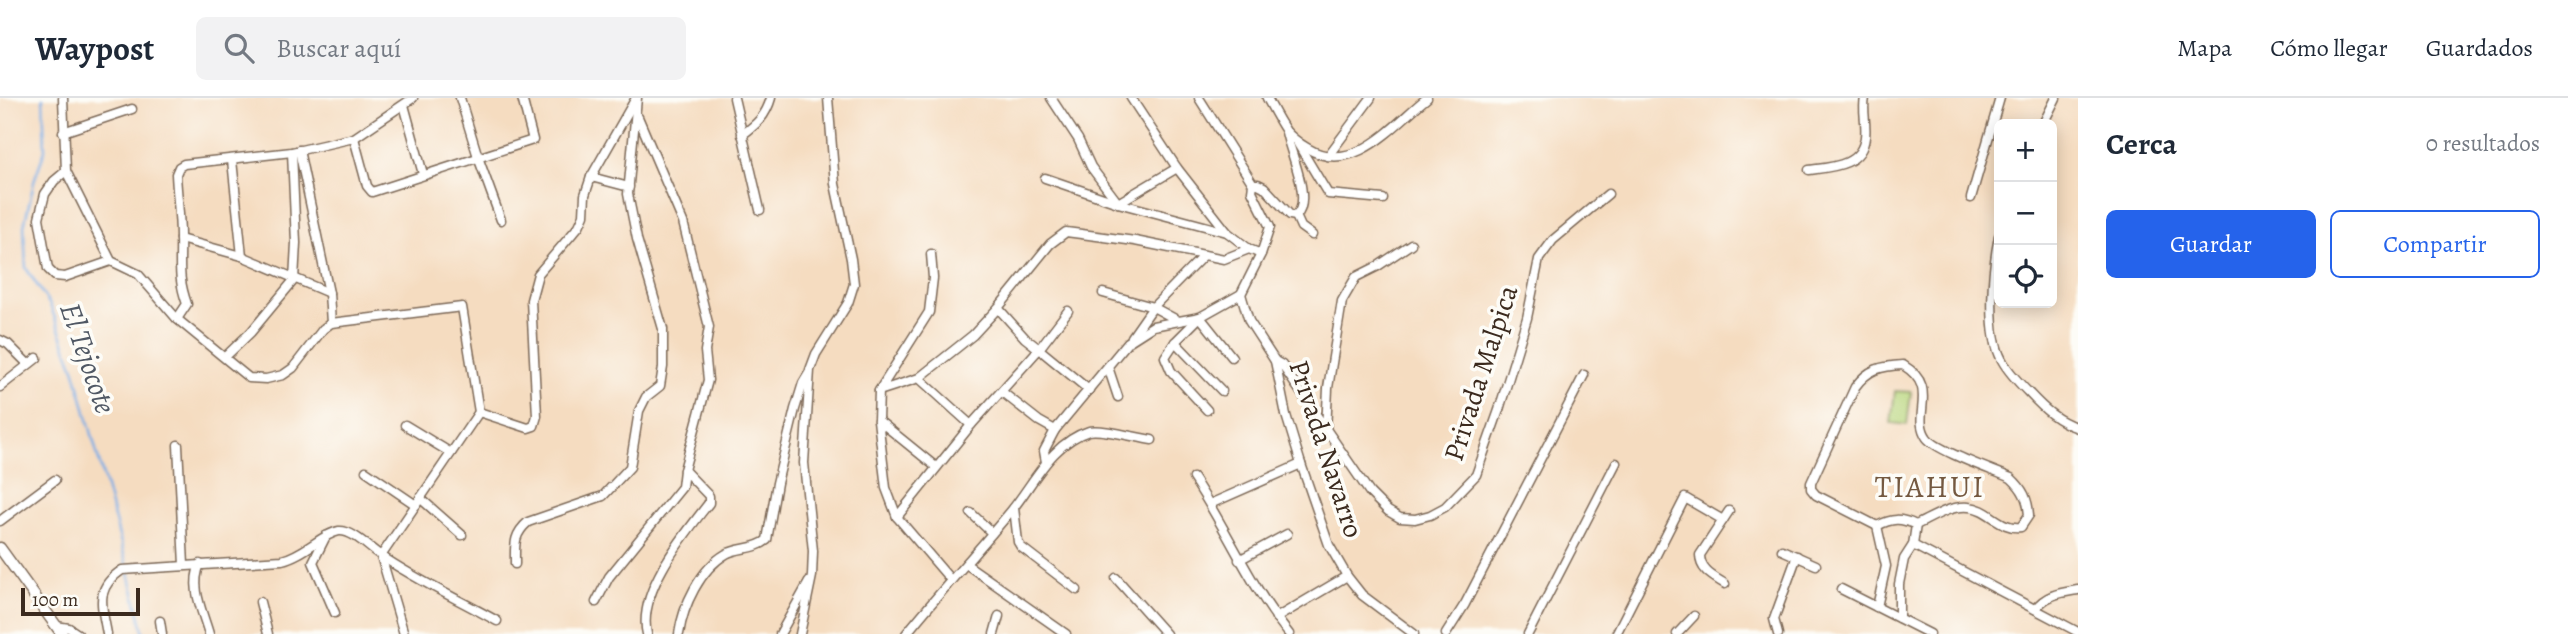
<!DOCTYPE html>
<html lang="es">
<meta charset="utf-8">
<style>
:root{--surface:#fff;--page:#f2f2f3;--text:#1f2937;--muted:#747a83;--line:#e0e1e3;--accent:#2563eb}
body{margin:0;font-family:Alegreya,serif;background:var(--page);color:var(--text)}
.controls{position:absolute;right:21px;top:21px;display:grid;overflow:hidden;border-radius:10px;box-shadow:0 4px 18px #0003}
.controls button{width:63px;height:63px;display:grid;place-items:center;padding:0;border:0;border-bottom:2px solid var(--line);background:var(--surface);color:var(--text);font:35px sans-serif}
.scale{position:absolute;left:21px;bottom:18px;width:119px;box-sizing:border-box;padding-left:7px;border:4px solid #3b2a1e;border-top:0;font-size:19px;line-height:24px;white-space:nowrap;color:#3b2a1e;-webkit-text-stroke:5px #fdfcf7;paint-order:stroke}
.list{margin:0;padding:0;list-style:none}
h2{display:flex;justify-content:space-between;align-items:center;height:91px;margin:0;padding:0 28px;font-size:30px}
h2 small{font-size:23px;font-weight:400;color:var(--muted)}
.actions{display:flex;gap:14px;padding:21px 28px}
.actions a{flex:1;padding:16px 0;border:2px solid var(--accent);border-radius:10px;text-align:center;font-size:24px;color:var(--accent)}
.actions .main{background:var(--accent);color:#fff}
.icon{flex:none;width:38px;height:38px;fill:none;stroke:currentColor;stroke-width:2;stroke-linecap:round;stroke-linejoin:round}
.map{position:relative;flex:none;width:2078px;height:536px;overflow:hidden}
header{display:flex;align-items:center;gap:42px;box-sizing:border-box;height:98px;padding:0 35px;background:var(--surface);border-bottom:2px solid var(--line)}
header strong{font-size:33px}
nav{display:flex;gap:38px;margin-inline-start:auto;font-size:24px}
.search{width:490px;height:63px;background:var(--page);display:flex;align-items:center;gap:18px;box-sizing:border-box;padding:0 24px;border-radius:10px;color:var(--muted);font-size:26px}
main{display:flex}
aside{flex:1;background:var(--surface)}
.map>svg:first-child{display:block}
.green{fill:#b8d57b;stroke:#7a804c;stroke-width:2}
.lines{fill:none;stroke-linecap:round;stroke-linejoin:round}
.stream{stroke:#78ace5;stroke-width:2.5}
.minor-casing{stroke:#7c6857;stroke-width:11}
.major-casing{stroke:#7c6857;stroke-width:13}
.minor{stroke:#fff;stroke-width:8}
.major{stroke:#fff;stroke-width:10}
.labels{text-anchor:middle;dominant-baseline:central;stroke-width:7;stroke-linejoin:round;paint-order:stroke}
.street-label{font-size:28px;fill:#3b2a1e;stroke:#fdfcf7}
.water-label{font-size:30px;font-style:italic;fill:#505864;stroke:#fdfcf7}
.neighbourhood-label{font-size:30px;letter-spacing:2px;fill:#745940;stroke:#fdfcf7}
</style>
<header>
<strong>Waypost</strong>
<div class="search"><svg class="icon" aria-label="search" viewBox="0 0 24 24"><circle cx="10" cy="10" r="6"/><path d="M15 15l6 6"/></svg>Buscar aquí</div>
<nav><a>Mapa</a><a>Cómo llegar</a><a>Guardados</a></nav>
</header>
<main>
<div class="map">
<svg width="2078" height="536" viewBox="0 0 2078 536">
<rect width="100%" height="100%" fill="#fdfcf7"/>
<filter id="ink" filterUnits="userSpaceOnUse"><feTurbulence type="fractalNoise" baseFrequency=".0143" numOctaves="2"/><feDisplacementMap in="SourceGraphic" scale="14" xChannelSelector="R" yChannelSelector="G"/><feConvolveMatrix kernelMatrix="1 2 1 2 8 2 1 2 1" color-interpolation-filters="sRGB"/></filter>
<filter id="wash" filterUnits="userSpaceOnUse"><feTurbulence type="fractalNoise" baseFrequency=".00686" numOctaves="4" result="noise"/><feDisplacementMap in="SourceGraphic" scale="28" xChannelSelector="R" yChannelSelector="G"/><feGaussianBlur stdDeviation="1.57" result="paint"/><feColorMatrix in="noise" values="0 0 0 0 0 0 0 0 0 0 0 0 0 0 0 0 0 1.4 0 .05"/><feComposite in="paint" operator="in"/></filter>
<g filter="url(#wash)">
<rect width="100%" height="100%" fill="#f5dcc0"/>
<path class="green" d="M1895 293 1911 294 1907 327 1891 325Z"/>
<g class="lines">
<g class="stream">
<path d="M43 0 45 52 35 80 24 128 26 170 50 207 75 273 127 468"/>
<path d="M129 475 144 536"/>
</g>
</g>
</g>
<g filter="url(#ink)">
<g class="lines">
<defs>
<g id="minor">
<path d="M63 0 66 73 111 163 138 176 177 221 249 280 266 281 283 277 293 270 323 231 331 225 462 209 479 314 381 458"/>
<path d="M460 0 478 59 501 122"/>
<path d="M734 0 760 112"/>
<path d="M1051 0 1078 41 1091 69 1118 105 1177 70"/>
<path d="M1131 0 1177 70 1227 134"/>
<path d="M1267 0C1273 11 1279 23 1286 33 1292 40 1299 45 1307 50 1354 79 1394 26 1427 0"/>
<path d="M404 7 423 76"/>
<path d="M2043 26 2056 0"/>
<path d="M63 34 132 11"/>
<path d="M742 37C757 26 766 18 771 0"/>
<path d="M354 40 367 88 372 94 533 42 522 0"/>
<path d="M1298 46 1328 96 1383 101"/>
<path d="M299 52 329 195 331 225"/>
<path d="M1328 58 1371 0"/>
<path d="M232 62 242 158"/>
<path d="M1809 72C1832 69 1862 68 1865 39 1867 26 1862 13 1865 0"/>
<path d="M66 73 54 83 45 96 39 120 48 171 55 178 65 179 111 163"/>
<path d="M591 79 629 89"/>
<path d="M1045 80 1118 105 1227 134 1249 151 1261 156"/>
<path d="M1253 86H1258L1264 89 1290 117 1296 118C1313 102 1290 55 1286 34"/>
<path d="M1971 100 2000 0"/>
<path d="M1296 118 1301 129 1312 137"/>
<path d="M1999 138C1993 169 1986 234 2002 262 2009 275 2020 286 2030 296 2044 311 2057 323 2078 330"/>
<path d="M180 141 242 158 329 195"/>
<path d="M931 156 933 180 929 214 879 293 878 322 886 390 897 419 950 481"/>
<path d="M1103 195 1153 209 1177 222"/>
<path d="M1241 196 1249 223 1275 263 1286 317 1301 366 1329 447 1347 478 1362 497 1414 536"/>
<path d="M1068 213 1039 251 1089 292"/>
<path d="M177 221 187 206C177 178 181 166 180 139 180 118 177 97 176 76L179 69 184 66 292 54 354 40 413 0"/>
<path d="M1132 239 1153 209 1204 157"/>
<path d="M0 242 8 246 28 266"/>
<path d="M1175 244 1222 293"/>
<path d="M225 259 251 234 294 182 296 145 292 54"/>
<path d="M1275 263 1282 267 1370 395 1388 413 1400 420 1415 421 1430 417 1445 409 1476 377 1499 312 1527 220 1539 161 1553 142 1608 96"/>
<path d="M1903 267C1941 290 1910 316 1927 340 1937 353 1993 372 2011 380 2023 391 2028 401 2029 417L2021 429C2000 432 1989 410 1969 409 1951 407 1933 419 1916 427 1901 420 1892 420 1877 428L1816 397 1811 391V385L1855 289C1868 271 1881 268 1903 267Z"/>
<path d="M1108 269 1118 299"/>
<path d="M919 280 971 327"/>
<path d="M0 289 37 260"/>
<path d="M879 293 919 280 973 237 998 210 1050 146 1066 134 1135 143 1224 161 1249 151"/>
<path d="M1002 294 1039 323 1055 332"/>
<path d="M1207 312 1171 273 1165 259 1175 244 1200 219 1232 259"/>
<path d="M479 314 528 330 534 328 537 318 531 202 538 176 579 128 584 117 585 97 591 79 636 0"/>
<path d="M878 322 936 369"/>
<path d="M405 327 451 355"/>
<path d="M1326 334 1328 290 1342 203 1356 179 1378 168 1411 146"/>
<path d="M178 347 184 467"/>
<path d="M1046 364 1044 353 1055 332 1128 244 1153 228 1200 219 1241 196 1261 156 1270 129 1252 93 1253 86 1199 0"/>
<path d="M366 373 416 407"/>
<path d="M1193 380C1227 431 1250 488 1289 536"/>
<path d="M420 400 462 437"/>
<path d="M1210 406 1301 366"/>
<path d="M1014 410 1018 444 1021 449 1077 492"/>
<path d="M971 415 992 435"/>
<path d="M897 419 971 327 1039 251 1025 240 998 210"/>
<path d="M0 423 55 382"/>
<path d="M326 438 313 464 335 515"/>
<path d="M1913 447 2078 534"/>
<path d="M1782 452 1816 467"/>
<path d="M381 458 404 536"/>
<path d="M1239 462 1287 436"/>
<path d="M200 466C190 489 202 512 209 536"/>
<path d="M515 466C515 447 513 437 528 424L603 398 630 369 639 313 646 299 660 288 663 269V231L637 141 628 96 637 0"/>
<path d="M966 466 1066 536"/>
<path d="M1116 480 1166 536"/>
<path d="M1725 486C1714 479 1700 473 1700 457L1729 413"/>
<path d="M1841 491 1930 536"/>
<path d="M260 504 268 536"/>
<path d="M596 504 609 479 682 389 684 372 708 282 705 253 709 229 683 124 638 19"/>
<path d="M1877 509 1886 468 1877 428"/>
<path d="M2035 511C2047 496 2060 495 2078 492"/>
<path d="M1276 520 1347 478"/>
<path d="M1899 520V486L1904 461 1913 447 1916 427"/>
<path d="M160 523 162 536"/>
<path d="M56 528 69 530 78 536"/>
<path d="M107 536C102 507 94 491 122 472L282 462C304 457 322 436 339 433 353 432 369 450 380 457 416 482 458 501 497 523"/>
<path d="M647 536C637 494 684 437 709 405V398L684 372"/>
<path d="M679 536C683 508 700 471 726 456 739 449 755 452 767 442L777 385 795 311 803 285 809 275"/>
<path d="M780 536 809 484"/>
<path d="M800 536 812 478 813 453 804 365 810 272 816 256 848 205 854 186 851 161 835 86 828 0"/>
<path d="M906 536C940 494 977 454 1011 413 1034 385 1051 345 1089 333 1102 330 1137 340 1152 342"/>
<path d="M994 536 999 518"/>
<path d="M1446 536 1465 506 1584 277"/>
<path d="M1528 536 1616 365"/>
<path d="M1616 536 1685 400 1723 422"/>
<path d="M1677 536 1694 518"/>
<path d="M1778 536 1774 521 1797 458"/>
</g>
<path id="major" d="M0 450 62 536"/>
</defs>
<use href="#minor" class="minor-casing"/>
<use href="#major" class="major-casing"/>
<use href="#minor" class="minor"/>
<use href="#major" class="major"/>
</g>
</g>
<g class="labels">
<g class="street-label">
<text transform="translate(1481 275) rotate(-72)">Privada Malpica</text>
<text transform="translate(1326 351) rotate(72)">Privada Navarro</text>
</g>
<g class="water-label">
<text transform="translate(88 260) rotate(71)">El Tejocote</text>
</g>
<g class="neighbourhood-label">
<text x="1930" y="389">TIAHUI</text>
</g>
</g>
</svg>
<div class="controls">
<button>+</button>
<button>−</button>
<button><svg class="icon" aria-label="locate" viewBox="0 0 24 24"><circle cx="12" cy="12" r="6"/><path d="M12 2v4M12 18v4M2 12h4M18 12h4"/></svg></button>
</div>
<div class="scale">100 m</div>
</div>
<aside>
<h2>Cerca<small>0 resultados</small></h2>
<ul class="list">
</ul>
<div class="actions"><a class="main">Guardar</a><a>Compartir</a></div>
</aside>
</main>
